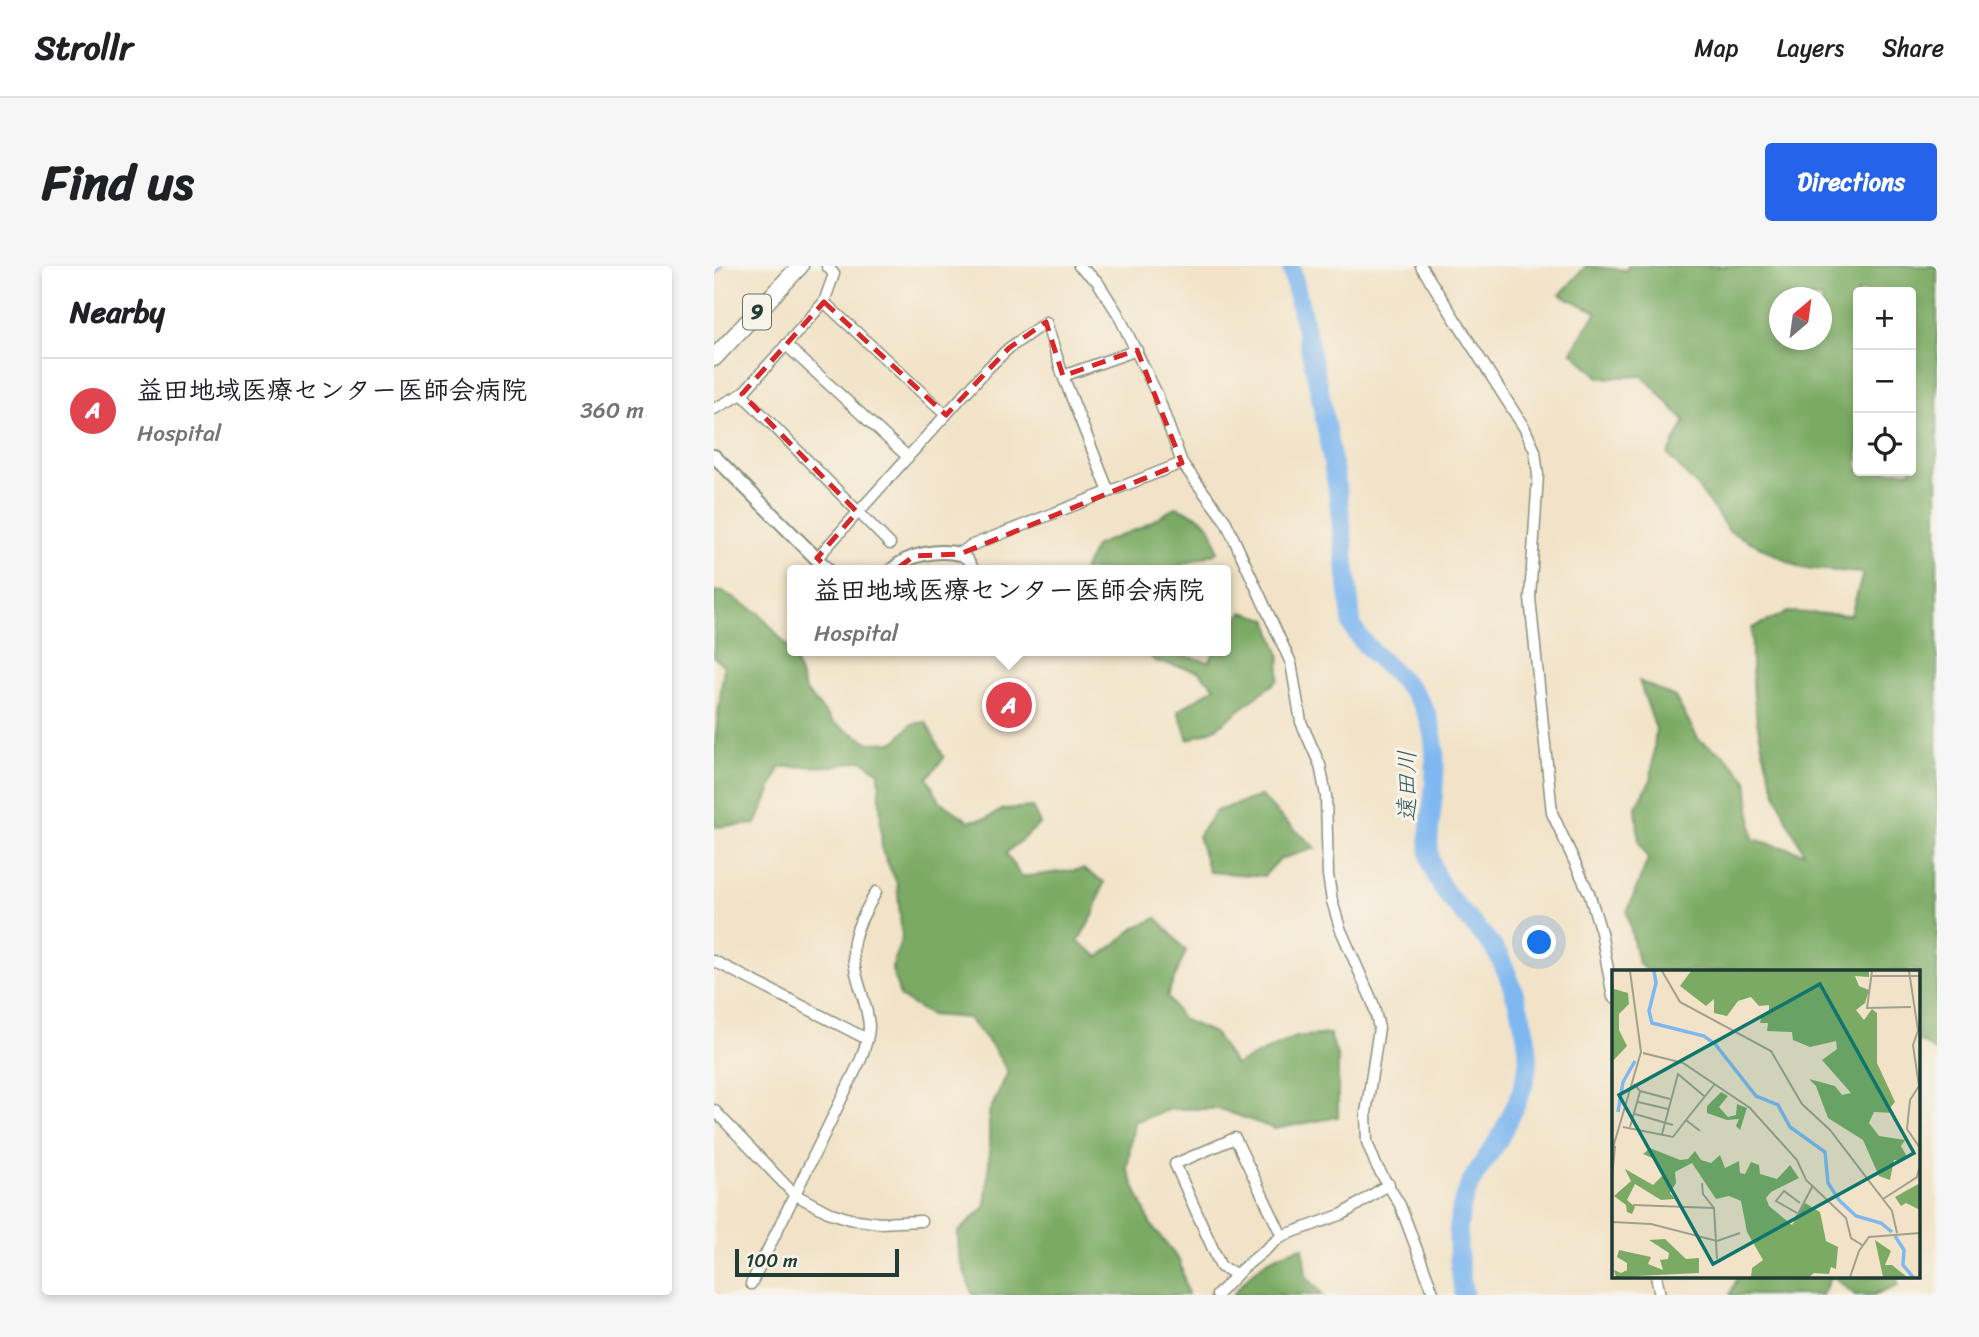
<!DOCTYPE html>
<meta charset="utf-8">
<style>
:root{--surface:#fff;--page:#f6f6f6;--text:#202124;--muted:#757577;--line:#e0e0e0;--accent:#2563eb}
body{margin:0;font-family:Sriracha,"Klee One",sans-serif;background:var(--page);color:var(--text)}
.controls{position:absolute;right:21px;top:21px;display:grid;overflow:hidden;border-radius:7px;box-shadow:0 4px 10px #0003}
.controls button{width:63px;height:63px;display:grid;place-items:center;padding:0;border:0;border-bottom:2px solid var(--line);background:var(--surface);color:var(--text);font:35px sans-serif}
.compass{position:absolute;left:1055px;top:21px;width:63px;height:63px;border-radius:50%;background:var(--surface);box-shadow:0 4px 10px #0003;rotate:29deg}
.scale{position:absolute;left:21px;bottom:18px;width:164px;box-sizing:border-box;padding-left:7px;border:4px solid #1f3d34;border-top:0;font-size:19px;line-height:24px;white-space:nowrap;color:#1f3d34;-webkit-text-stroke:5px #f7f3e8;paint-order:stroke}
.you{position:absolute;left:826px;top:677px;width:24px;height:24px;margin:-18px;border:5px solid #fff;border-radius:50%;background:#1a73e8;box-shadow:0 0 0 10px #1a73e833}
.badge{display:grid;place-items:center;width:46px;height:46px;border-radius:50%;background:var(--accent);color:#fff;font-size:23px;font-weight:700}
.pin{position:absolute;translate:-50% -50%;border:4px solid #fff;box-shadow:0 2px 7px #0006}
.popup{position:absolute;left:73px;top:299px;width:444px;height:91px;box-sizing:border-box;display:grid;place-content:center;border-radius:7px;background:var(--surface);filter:drop-shadow(0 2px 5px #0005);font-size:23px;white-space:nowrap;color:var(--muted)}
.popup b{font-size:26px;color:var(--text)}
.popup::after{content:'';position:absolute;left:50%;top:100%;margin-left:-14px;border:14px solid transparent;border-top-color:var(--surface)}
.list{margin:0;padding:0;list-style:none}
h2{display:flex;justify-content:space-between;align-items:center;height:91px;margin:0;padding:0 28px;font-size:30px}
h2 small{font-size:23px;font-weight:400;color:var(--muted)}
.list li{display:grid;grid-template-columns:46px 1fr auto;gap:21px;align-items:center;box-sizing:border-box;height:105px;padding:0 28px;border-top:2px solid var(--line)}
.list b{display:block;font-size:26px;white-space:nowrap}
.list p{margin:0;font-size:23px;white-space:nowrap;color:var(--muted)}
.list em{font-size:23px;font-style:normal;color:var(--muted)}
.icon{flex:none;width:38px;height:38px;fill:none;stroke:currentColor;stroke-width:2;stroke-linecap:round;stroke-linejoin:round}
.map{position:relative;flex:none;width:1223px;height:1029px;overflow:hidden;border-radius:7px}
header{display:flex;align-items:center;gap:42px;box-sizing:border-box;height:98px;padding:0 35px;background:var(--surface);border-bottom:2px solid var(--line)}
header strong{font-size:33px}
nav{display:flex;gap:38px;margin-inline-start:auto;font-size:24px}
.intro{display:flex;align-items:center;justify-content:space-between;box-sizing:border-box;height:168px;padding:0 42px}
h1{margin:0;font-size:49px}
.button{padding:18px 32px;border-radius:7px;background:var(--accent);color:#fff;font-size:24px;font-weight:700}
main{display:flex;gap:42px;padding:0 42px}
aside{flex:1;background:var(--surface);border-radius:7px;box-shadow:0 4px 10px #0003}
.map>svg:first-child{display:block}
.forest{fill:#7aaa64;stroke:#4c744c;stroke-width:2;fill-rule:evenodd}
.lines{fill:none;stroke-linecap:round;stroke-linejoin:round}
.stream{stroke:#7fb8f0;stroke-width:3.5}
.river{stroke:#7fb8f0;stroke-width:19}
.minor-casing{stroke:#88907e;stroke-width:13}
.tertiary-casing{stroke:#88907e;stroke-width:16}
.trunk-casing{stroke:#88907e;stroke-width:19}
.minor{stroke:#fff;stroke-width:10}
.tertiary{stroke:#fff;stroke-width:12}
.trunk{stroke:#fff;stroke-width:16}
.marked{fill:none;stroke:#d62828;stroke-width:5;stroke-dasharray:14 9;stroke-linejoin:round}
.labels{text-anchor:middle;dominant-baseline:central;stroke-width:6;stroke-linejoin:round;paint-order:stroke}
.shield{fill:#f7f3e8;stroke:#60746a;stroke-width:2}
.shield-label{font-size:21px;font-weight:bold;fill:#1f3d34}
.water-label{font-size:24px;font-style:italic;fill:#375c63;stroke:#f7f3e8}
.inset-river{fill:none;stroke:#7fb8f0;stroke-width:3.5}
.inset-road{fill:none;stroke:#9ea18d;stroke-width:2}
.view{fill:#0f766e;fill-opacity:0.15;stroke:#0f766e;stroke-width:3.5}
.inset-edge{fill:none;stroke:#1f3d34;stroke-width:3.5}
</style>
<header>
<strong>Strollr</strong>
<nav><a>Map</a><a>Layers</a><a>Share</a></nav>
</header>
<div class="intro"><h1>Find us</h1><a class="button">Directions</a></div>
<main>
<aside>
<h2>Nearby<small></small></h2>
<ul class="list">
<li><span class="badge" style="background:#e0444e">A</span><div><b>益田地域医療センター医師会病院</b><p>Hospital</p></div><em>360 m</em></li>
</ul>
</aside>
<div class="map">
<svg width="1223" height="1029" viewBox="0 0 1223 1029">
<rect width="100%" height="100%" fill="#f7f3e8"/>
<filter id="ink" filterUnits="userSpaceOnUse"><feTurbulence type="fractalNoise" baseFrequency=".0143" numOctaves="2"/><feDisplacementMap in="SourceGraphic" scale="14" xChannelSelector="R" yChannelSelector="G"/><feConvolveMatrix kernelMatrix="1 2 1 2 8 2 1 2 1" color-interpolation-filters="sRGB"/></filter>
<filter id="wash" filterUnits="userSpaceOnUse"><feTurbulence type="fractalNoise" baseFrequency=".00686" numOctaves="4" result="noise"/><feDisplacementMap in="SourceGraphic" scale="28" xChannelSelector="R" yChannelSelector="G"/><feGaussianBlur stdDeviation="1.57" result="paint"/><feColorMatrix in="noise" values="0 0 0 0 0 0 0 0 0 0 0 0 0 0 0 0 0 1.4 0 .05"/><feComposite in="paint" operator="in"/></filter>
<g filter="url(#wash)">
<rect width="100%" height="100%" fill="#f2e3c8"/>
<g class="forest">
<path d="M872 0 912 4 914 0H1223V786L1204 774V705H933L924 697 913 646 934 593 925 576 922 541 937 514 942 463 925 415 961 431 985 474 1010 489 1033 514 1039 573 1090 587C1083 571 1072 555 1066 538 1043 477 1036 427 1038 362L1074 346 1137 349 1149 307 1087 302 1015 265 983 220 954 189 971 155 929 110 886 112 857 85 883 46 846 29ZM1144 26H1197V205H1144ZM1066 32H1108V74H1066Z"/>
<path d="M462 241C491 251 498 256 504 286L454 304H369L382 279 426 262Z"/>
<path d="M0 325 9 326 45 347 79 387 91 424 120 457 156 477 181 476 198 458 212 456 230 492 213 512 226 535 255 555 273 552 290 543 318 541 326 558 292 587 307 611 369 603 390 616 379 650 364 675 385 691 422 661 443 652 472 685 453 730 468 753 500 767 521 799 581 771 616 768 624 793V851L561 863 506 843H457L420 856 413 903 436 957 466 996 474 1029H259L245 990 244 966 271 941 275 898V847L294 806 278 780 254 752 216 749 186 731 178 702 188 671 183 617 168 585 165 506 148 494 121 500 66 501 42 558 0 561V483L10 400 0 391Z"/>
<path d="M529 346 553 353 566 390 564 414 501 463 474 474 464 445 501 421 484 405 441 395 431 385H452L495 396 501 385H512V365Z"/>
<path d="M547 530 569 553 602 582 566 593 550 610 495 606 484 570 502 545Z"/>
<path d="M589 981 592 1010 609 1029H519C540 1001 555 990 589 981Z"/>
<path d="M1024 1010H1117L1108 1029H1016Z"/>
<path d="M1119 1010H1183L1184 1019 1159 1029H1141Z"/>
</g>
<g class="lines">
<path class="stream" d="M0 9 8 0"/>
<path class="river" d="M577 0 605 122 624 227 638 360C658 395 701 414 715 454 724 482 721 514 718 543 716 559 713 575 716 591 723 629 757 652 779 681 795 703 816 769 814 796 812 823 792 862 778 884 769 897 759 910 753 925 739 957 744 995 750 1029"/>
</g>
</g>
<g filter="url(#ink)">
<g class="lines">
<defs>
<g id="minor">
<path d="M365 0 383 15 404 48 443 128 468 197 512 256 577 397 587 456 606 499 612 530 614 609 618 635 626 662 659 737 665 762 652 847 653 876 662 899 686 939 720 1029"/>
<path d="M707 0 811 163 821 185 824 209 816 332 838 547 875 627 887 666 899 731"/>
<path d="M110 36 232 149"/>
<path d="M72 79 194 191"/>
<path d="M349 110 423 84"/>
<path d="M28 128 176 278"/>
<path d="M0 143 28 128 72 79 110 36 120 8 113 0"/>
<path d="M103 292 274 102 295 82 332 56 349 110 395 226"/>
<path d="M260 304 254 294 246 288 256 280 468 197"/>
<path d="M0 695 153 773"/>
<path d="M0 844 80 928 114 946 136 953 166 957 207 955"/>
<path d="M523 1008 507 1001 461 898 521 872 568 970"/>
<path d="M942 1010 946 1029"/>
<path d="M37 1018 147 793C150 783 155 772 155 761 154 733 135 705 140 675 143 658 154 641 162 626"/>
<path d="M503 1029 528 1003 568 970 629 948 675 918"/>
</g>
<g id="tertiary">
<path d="M0 190 114 304"/>
<path d="M178 304C194 288 224 283 246 288"/>
</g>
<path id="trunk" d="M0 92 86 0"/>
</defs>
<use href="#minor" class="minor-casing"/>
<use href="#tertiary" class="tertiary-casing"/>
<use href="#trunk" class="trunk-casing"/>
<use href="#minor" class="minor"/>
<use href="#tertiary" class="tertiary"/>
<use href="#trunk" class="trunk"/>
</g>
</g>
<path class="marked" d="M110 36 232 149 295 82 332 56 349 110 423 84 468 197 246 288 200 290 145 331 103 292 143 246 28 128Z"/>
<g class="labels">
<rect class="shield" x="29" y="28.5" width="28" height="35" rx="5"/>
<g class="shield-label">
<text x="43" y="46">9</text>
</g>
<g class="water-label">
<text transform="translate(693 520) rotate(-90)">遠田川</text>
</g>
</g>
<g transform="translate(898 704)">
<rect width="308" height="308" fill="#f2e3c8"/>
<path d="M79 1H257V7L243 6 247 16 257 20 253 33 244 40 252 50 260 39 265 43V93L283 132 278 138 282 143 262 142 257 153 267 166 293 170 289 176 294 185 289 191 282 190 278 210 267 206 251 170 216 148 204 116 197 109 223 116 230 125 239 123 210 90 225 79 224 71 198 77 181 70 180 62 155 61 156 53H148L150 45 157 43V35L147 36 139 27 126 31 115 46 102 43V29L94 36 68 16ZM0 5 2 19 16 23 17 34 7 44V60L15 76 0 92ZM109 122 116 126 107 137 116 147 124 145 125 134 135 138 128 160 124 156 127 149 115 150 95 143V136ZM38 178 68 190 76 189 83 181 89 190 99 193 108 185 113 198 127 191 128 203 133 204 139 192 147 195 148 204 165 209 178 195 187 208 159 222 154 228 157 236 180 255 193 233 208 242 214 271 226 277 224 299 219 297 217 304 202 303 197 307H139L140 298 151 290 135 262 129 231 117 226 104 229 80 193 63 202 64 213 58 223 63 229 49 230 23 214 15 230 23 237 20 244 15 242 14 235 2 226 19 211 13 199 41 215 51 205 45 190 31 184ZM308 213V240L294 233 289 236 283 227ZM53 269 74 289 87 288V303L4 307 2 300 9 303 15 300V293L5 287 7 280 39 287 36 294 51 300 48 290 56 289 57 283 37 270ZM263 270 279 281 273 295H280L295 307H271Z" fill="#7aaa64"/>
<path class="inset-river" d="M42 1 44 13 37 41 40 53 92 66 103 74 144 126 166 135 178 157 213 182 216 213 227 230 244 246 269 253 280 262M6 142 11 112 23 91M283 266 292 280 291 295 301 307"/>
<path class="inset-road" d="M50 1 68 32 159 81 190 134 218 160 280 241 285 263M260 1 255 38 299 37M297 1 306 60M260 6H308M308 55 301 75 307 116 298 130 295 159 308 178M31 83 71 93 138 138 185 190 194 210 234 248 239 268 250 275M22 114 28 121 58 129M26 132 56 139M23 144 61 155M11 157 61 167 74 150M18 157 28 122M88 161 74 150 102 115M50 164 66 104 92 126M0 181 29 82 18 1M0 207 3 176M90 213 91 224 102 238 105 289M271 229 305 207 308 195M21 235 102 238M185 243 164 231 172 221 188 233M0 247V281M183 250 201 215M1 252 39 254 105 271 128 263M238 307 247 281 257 267 308 263"/>
<path class="view" d="M208 14 302 183 101 294 7 125Z"/>
<rect width="308" height="308" class="inset-edge"/>
</g>
</svg>
<div class="controls">
<button>+</button>
<button>−</button>
<button><svg class="icon" aria-label="locate" viewBox="0 0 24 24"><circle cx="12" cy="12" r="6"/><path d="M12 2v4M12 18v4M2 12h4M18 12h4"/></svg></button>
</div>
<svg class="compass" viewBox="-18 -18 36 36"><path d="M0-13l5 13h-10z" fill="#e53935"/><path d="M0 13l5-13h-10z" fill="#757577"/></svg>
<div class="scale">100 m</div>
<div class="you"></div>
<div class="pin badge" style="left:295px;top:439px;background:#e0444e">A</div>
<div class="popup"><b>益田地域医療センター医師会病院</b>Hospital</div>
</div>
</main>
